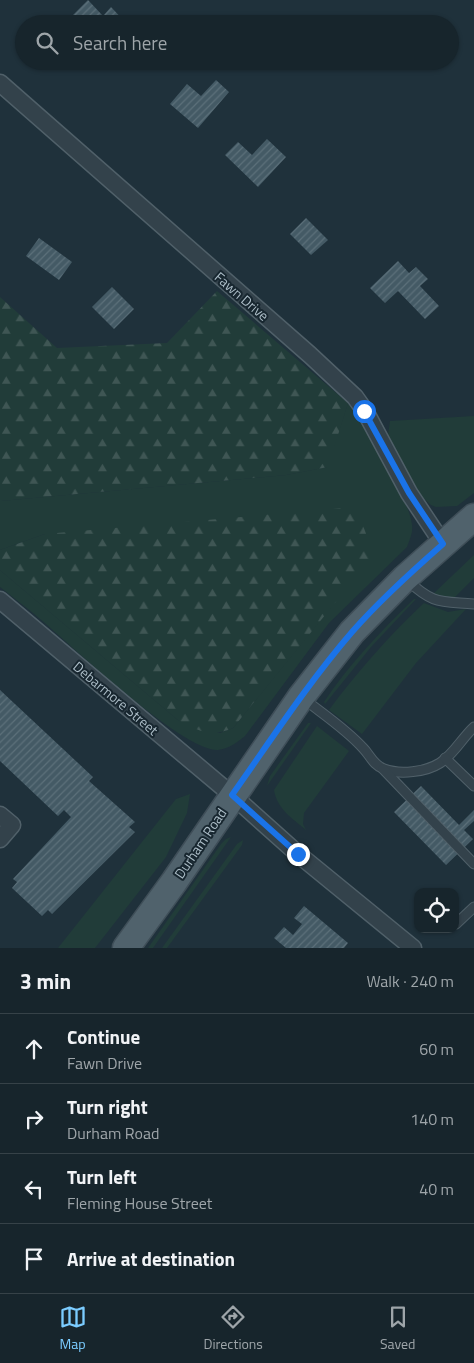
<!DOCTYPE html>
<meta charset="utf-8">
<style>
:root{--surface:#17252c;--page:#243138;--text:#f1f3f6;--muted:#9ea5a9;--line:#364248;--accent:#7bccff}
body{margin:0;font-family:"Titillium Web",sans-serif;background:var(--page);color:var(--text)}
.controls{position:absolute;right:15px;bottom:15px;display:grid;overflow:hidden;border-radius:10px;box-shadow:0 1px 4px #0004}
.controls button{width:45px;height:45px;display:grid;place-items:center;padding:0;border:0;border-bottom:1px solid var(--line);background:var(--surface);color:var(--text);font:25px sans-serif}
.stop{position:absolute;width:15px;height:15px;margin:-11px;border:4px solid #1a73e8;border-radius:50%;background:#fff}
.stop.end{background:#1a73e8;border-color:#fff;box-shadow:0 1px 5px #0008}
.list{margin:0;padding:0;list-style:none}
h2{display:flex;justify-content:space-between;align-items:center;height:65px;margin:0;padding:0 20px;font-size:21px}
h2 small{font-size:16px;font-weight:400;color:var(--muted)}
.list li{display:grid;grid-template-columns:32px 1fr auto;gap:15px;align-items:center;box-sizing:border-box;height:70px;padding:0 20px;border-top:1px solid var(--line)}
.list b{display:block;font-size:19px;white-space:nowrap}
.list p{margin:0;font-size:16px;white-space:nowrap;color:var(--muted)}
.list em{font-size:16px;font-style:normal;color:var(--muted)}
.icon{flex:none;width:28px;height:28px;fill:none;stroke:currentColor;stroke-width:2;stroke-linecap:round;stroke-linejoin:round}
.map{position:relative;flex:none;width:474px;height:948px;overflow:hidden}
.search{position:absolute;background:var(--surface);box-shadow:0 1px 4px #0004;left:15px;right:15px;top:15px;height:55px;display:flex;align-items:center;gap:12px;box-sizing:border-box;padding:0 18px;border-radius:28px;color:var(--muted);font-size:19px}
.sheet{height:345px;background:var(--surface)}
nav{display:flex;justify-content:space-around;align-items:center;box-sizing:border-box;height:70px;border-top:1px solid var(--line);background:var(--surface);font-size:14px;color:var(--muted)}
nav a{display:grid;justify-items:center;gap:2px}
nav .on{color:var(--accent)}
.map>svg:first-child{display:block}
.green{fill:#213c39}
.forest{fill:url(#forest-firs)}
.building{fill:url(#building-hatch)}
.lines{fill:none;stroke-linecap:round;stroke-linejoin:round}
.service-casing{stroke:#506069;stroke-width:11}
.minor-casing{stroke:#506069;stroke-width:19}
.primary-casing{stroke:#3f4e58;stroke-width:29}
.service{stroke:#33424b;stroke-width:9}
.minor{stroke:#33424b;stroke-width:16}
.primary{stroke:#50626c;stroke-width:26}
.route{stroke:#1a73e8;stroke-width:6}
.labels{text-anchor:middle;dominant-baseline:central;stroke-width:4;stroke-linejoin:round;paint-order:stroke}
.street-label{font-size:14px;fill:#adbec8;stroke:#182730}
</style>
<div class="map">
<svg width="474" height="948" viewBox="0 0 474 948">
<defs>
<pattern id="forest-firs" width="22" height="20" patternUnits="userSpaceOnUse" patternTransform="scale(1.25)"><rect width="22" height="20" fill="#213c39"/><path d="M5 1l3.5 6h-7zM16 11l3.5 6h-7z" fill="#3f5654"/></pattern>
<pattern id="building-hatch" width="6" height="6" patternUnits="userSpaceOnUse" patternTransform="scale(1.25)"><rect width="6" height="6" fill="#445a65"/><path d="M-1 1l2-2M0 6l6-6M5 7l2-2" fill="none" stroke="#5c707a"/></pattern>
</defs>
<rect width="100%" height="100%" fill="#1f313b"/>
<g class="green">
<path d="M348 403C363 423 371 441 383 463 393 481 409 503 412 525 413 533 410 539 407 547L329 623 245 736C238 742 228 749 218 750 181 751 66 640 33 613 22 604 11 596 0 587V570L178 720 220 733 233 728 373 555 45 534 0 550V501L286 475 327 467Z"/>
<path d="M474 416V493L457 506 436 507 431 505 420 495 388 435 390 421Z"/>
<path d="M474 555V578L454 598 433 594Z"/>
<path d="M414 599H416L371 647 325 704 324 702C349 664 382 630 414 599Z"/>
<path d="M424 603 448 612 466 609 416 663 362 734 329 710C357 672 389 636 424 603Z"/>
<path d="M308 723H311L267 786 270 776Z"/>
<path d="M317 726 349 751 304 813 303 824 306 830C292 818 277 809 274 790Z"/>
<path d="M190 794 187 813 166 857 95 948H58L176 799Z"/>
<path d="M231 837 153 948H148L221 844 226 839Z"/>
<path d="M243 840 242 845 167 948H162L237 844Z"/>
</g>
<g class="forest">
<path d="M217 291 348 403 328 467 286 475 0 501V297L57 348 167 343Z"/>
<path d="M356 507 374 555 233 728C209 738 200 731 178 720L0 570V550L45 534Z"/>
</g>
<g class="building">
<path d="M88 0 103 16 111 7 127 24H80L72 16Z"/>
<path d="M216 80 229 92 198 128 170 104 187 84 201 96Z"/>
<path d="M267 139 286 157 258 187 225 155 238 142 252 155Z"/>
<path d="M306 218 328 240 311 255 290 234Z"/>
<path d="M39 238 72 262 59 280 26 256Z"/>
<path d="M398 261 409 273 416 267 428 279 420 286 439 306 425 319 398 291 385 303 370 288Z"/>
<path d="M112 287 134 309 114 329 92 307Z"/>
<path d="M0 690 93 777 89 781 135 822 129 827 135 832 52 914 48 910 42 916 12 888 17 882 13 879 71 817 64 810 58 816 0 761Z"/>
<path d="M421 786 459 825 474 810V821L464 830 473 839 446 865 394 812Z"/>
<path d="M304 906 348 943 344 948H286L274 938 284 927 293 935 302 924 294 918Z"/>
</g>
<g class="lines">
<defs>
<g id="service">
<path d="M407 580C434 605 440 601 474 604"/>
<path d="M304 699C323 714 346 729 363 748 370 755 373 765 384 769 400 775 426 772 440 763 454 754 462 738 474 727"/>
<path d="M445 758 474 786"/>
<path d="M383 769 474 864"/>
<path d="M456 924 474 907"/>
</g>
<g id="minor">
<path d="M0 83 310 355 355 397 365 411 409 493 443 544"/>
<path d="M0 600 232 795 298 854 413 948"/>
<path d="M0 815 12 825 0 839"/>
</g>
<path id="primary" d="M126 948 174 882 301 697 352 632 405 578 474 517"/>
</defs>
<use href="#service" class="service-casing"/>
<use href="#minor" class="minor-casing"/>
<use href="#primary" class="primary-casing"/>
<use href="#service" class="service"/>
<use href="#minor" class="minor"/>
<use href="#primary" class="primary"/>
</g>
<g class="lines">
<path class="route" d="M298 854 232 795C271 740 308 683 352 632 380 600 411 572 443 544L409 493 364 411"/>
</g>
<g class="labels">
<g class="street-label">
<text transform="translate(242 296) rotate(41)">Fawn Drive</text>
<text transform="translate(116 698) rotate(40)">Debarmore Street</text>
<text transform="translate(200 843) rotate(-56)">Durham Road</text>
</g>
</g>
</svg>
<div class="controls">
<button><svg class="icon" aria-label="locate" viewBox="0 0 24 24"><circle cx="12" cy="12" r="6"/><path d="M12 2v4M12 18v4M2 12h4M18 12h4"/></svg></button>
</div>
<div class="stop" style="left:364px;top:411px"></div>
<div class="stop end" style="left:298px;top:854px"></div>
<div class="search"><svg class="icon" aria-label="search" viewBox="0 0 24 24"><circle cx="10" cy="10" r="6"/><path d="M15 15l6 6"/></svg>Search here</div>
</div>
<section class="sheet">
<h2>3 min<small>Walk · 240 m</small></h2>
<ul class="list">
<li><svg class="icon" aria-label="ahead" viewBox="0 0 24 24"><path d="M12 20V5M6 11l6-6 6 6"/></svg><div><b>Continue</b><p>Fawn Drive</p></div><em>60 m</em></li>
<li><svg class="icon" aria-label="right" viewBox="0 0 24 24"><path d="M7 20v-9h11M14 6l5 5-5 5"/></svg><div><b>Turn right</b><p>Durham Road</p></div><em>140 m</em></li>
<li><svg class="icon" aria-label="left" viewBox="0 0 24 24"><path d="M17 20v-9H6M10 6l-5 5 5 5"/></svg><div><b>Turn left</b><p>Fleming House Street</p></div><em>40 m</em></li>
<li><svg class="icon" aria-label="arrive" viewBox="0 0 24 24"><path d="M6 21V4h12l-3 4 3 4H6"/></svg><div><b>Arrive at destination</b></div></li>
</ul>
</section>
<nav>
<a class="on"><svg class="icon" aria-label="map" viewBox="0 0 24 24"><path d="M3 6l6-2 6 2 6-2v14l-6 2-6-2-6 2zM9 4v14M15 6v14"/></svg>Map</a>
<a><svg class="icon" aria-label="directions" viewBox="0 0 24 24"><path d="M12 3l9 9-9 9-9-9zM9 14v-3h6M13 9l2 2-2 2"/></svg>Directions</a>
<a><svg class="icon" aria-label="saved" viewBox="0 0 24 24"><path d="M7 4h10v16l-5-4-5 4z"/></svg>Saved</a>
</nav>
